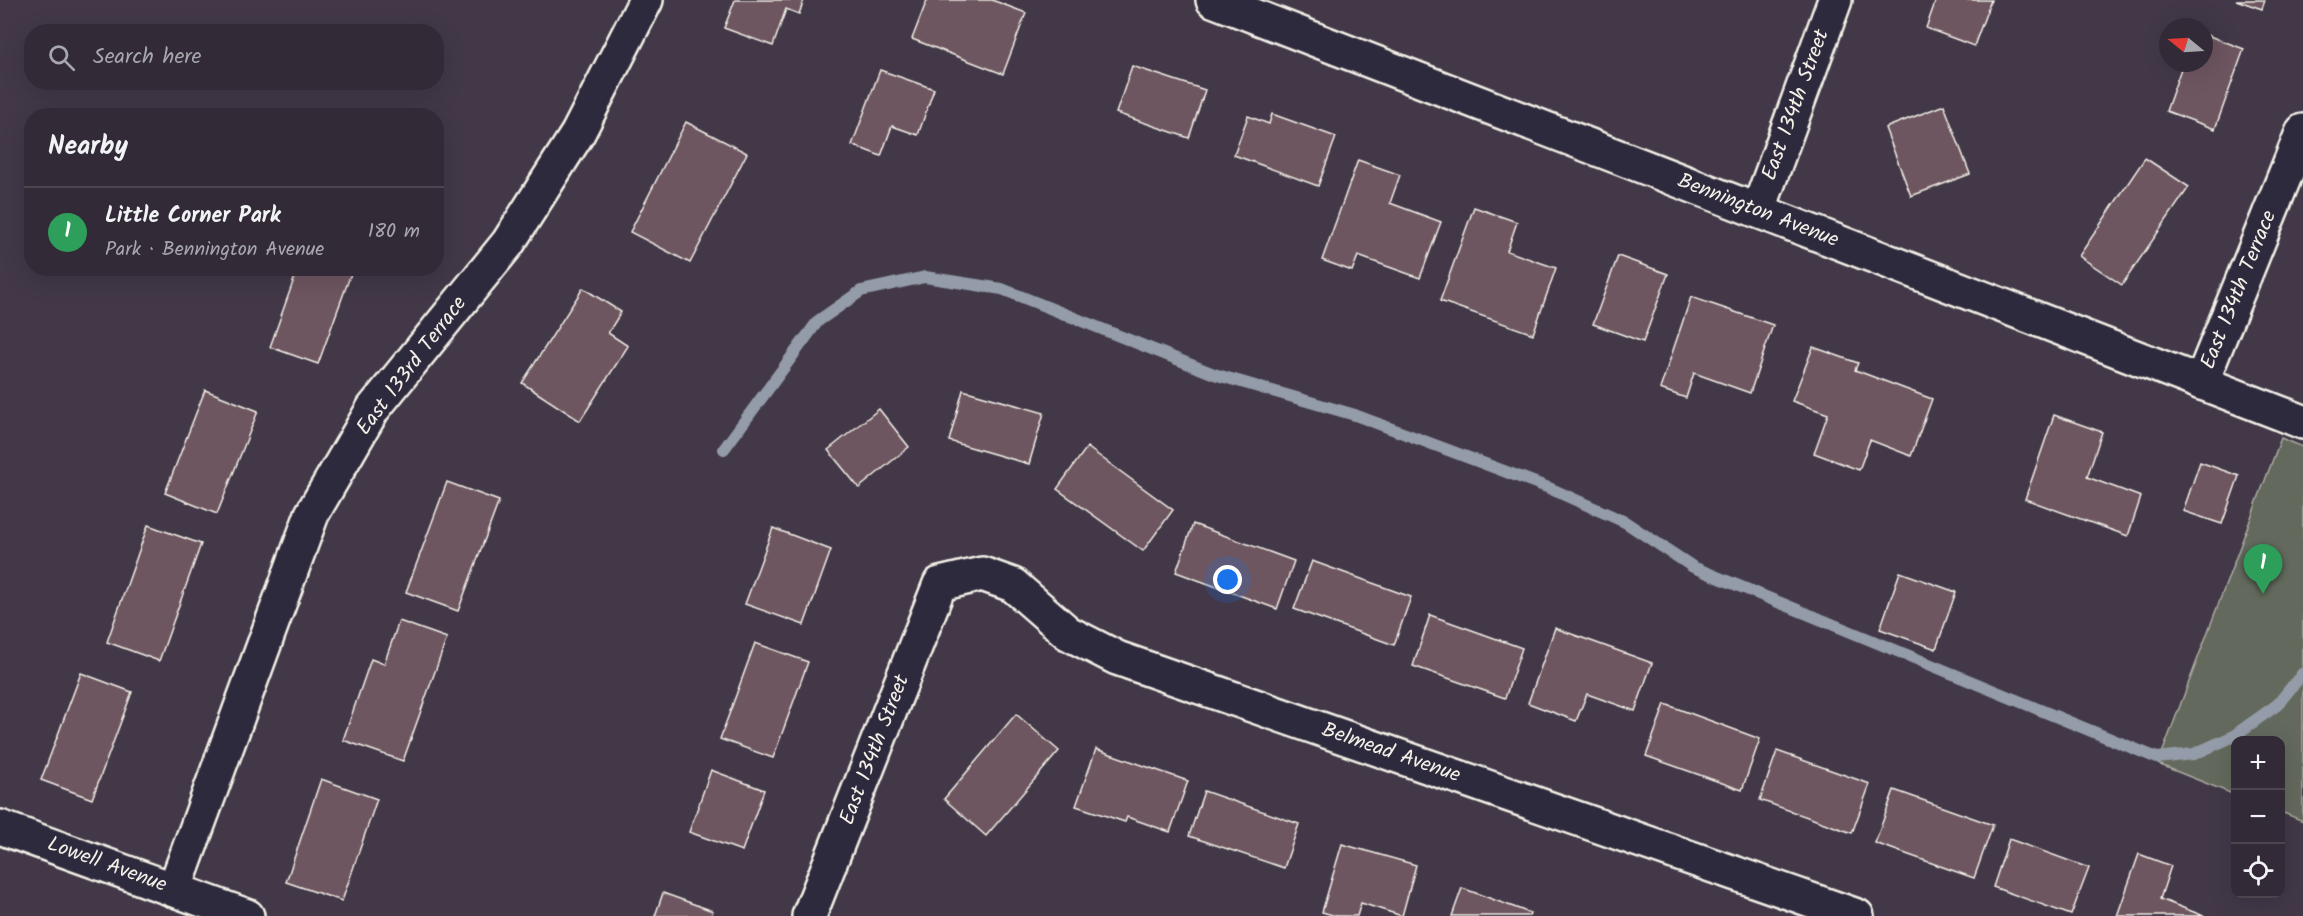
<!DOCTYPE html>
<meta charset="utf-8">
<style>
:root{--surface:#322a36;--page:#3d3642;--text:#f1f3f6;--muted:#a8a7ad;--line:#4d4651;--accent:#db2777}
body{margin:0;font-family:Kalam,sans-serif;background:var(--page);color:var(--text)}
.controls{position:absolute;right:18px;bottom:18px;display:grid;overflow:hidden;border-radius:12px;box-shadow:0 6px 24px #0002}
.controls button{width:54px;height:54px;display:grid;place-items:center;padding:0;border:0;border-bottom:2px solid var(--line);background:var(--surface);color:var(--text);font:30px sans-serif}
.compass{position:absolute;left:2159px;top:18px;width:54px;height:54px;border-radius:50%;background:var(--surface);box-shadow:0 6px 24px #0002;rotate:288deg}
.you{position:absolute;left:1228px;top:580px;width:21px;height:21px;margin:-15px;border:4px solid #fff;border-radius:50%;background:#1a73e8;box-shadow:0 0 0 9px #1a73e833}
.badge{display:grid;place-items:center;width:39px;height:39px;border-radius:50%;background:var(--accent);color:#fff;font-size:20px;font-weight:700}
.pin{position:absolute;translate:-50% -50px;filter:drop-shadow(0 2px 3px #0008)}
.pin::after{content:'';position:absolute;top:32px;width:21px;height:18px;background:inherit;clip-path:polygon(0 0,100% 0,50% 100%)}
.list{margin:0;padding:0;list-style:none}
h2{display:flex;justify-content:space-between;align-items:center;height:78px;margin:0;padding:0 24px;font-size:26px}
h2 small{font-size:20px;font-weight:400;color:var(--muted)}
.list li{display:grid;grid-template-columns:39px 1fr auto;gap:18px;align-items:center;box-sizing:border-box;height:90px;padding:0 24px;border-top:2px solid var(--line)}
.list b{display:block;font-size:22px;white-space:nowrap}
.list p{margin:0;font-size:20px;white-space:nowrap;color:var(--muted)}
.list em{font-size:20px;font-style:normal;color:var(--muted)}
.icon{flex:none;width:33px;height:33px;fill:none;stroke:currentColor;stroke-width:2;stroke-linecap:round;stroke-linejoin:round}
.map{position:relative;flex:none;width:2303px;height:916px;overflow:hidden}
.search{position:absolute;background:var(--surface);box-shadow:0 6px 24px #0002;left:24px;top:24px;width:420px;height:66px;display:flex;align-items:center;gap:15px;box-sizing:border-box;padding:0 21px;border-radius:24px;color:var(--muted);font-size:22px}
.panel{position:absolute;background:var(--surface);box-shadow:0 6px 24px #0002;left:24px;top:108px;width:420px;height:168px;border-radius:24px}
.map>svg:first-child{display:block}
.green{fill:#64695b;stroke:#acada2;stroke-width:1.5}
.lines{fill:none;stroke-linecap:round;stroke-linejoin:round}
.stream{stroke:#939ca8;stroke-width:12}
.building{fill:#6e5761;stroke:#f4f1e8;stroke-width:1.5}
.minor-casing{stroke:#f4f1e8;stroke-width:38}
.minor{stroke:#2f2a3d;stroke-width:33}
.labels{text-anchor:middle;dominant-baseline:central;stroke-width:4.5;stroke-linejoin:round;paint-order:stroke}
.street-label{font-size:21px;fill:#f4f1e8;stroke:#2f2a3d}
</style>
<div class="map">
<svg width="2303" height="916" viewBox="0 0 2303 916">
<rect width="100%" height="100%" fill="#423848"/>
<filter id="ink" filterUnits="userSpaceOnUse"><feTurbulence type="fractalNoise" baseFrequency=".0167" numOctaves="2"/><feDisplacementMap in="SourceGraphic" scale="12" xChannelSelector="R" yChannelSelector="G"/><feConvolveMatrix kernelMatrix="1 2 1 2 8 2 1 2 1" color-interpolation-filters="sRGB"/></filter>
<g filter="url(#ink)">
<path class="green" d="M2281 438 2303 447V821L2281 812 2280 740H2236L2235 795 2158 764Z"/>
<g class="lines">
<path class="stream" d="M724 449 818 321 861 291 925 277 1002 289 1214 374 1355 415 1549 488 1625 522 1693 567 2157 758 2194 754 2232 737 2277 705 2303 673"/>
</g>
<g class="building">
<path d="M735 0H804L799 14 786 9 773 46 724 28Z"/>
<path d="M927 0H992L1026 13 1003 74 912 39Z"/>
<path d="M1936 0H1991L1974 46 1926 28Z"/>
<path d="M2236 0H2265L2262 9Z"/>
<path d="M2204 34 2244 49 2215 129 2166 111 2183 63H2204Z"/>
<path d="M1132 66 1205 90 1189 138 1116 113Z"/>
<path d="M880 70 934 89 918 135 892 126 881 156 852 145Z"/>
<path d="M1944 105 1970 174 1911 196 1885 128Z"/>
<path d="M1272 114 1336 137 1318 186 1234 155 1248 116 1269 124Z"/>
<path d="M686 122 747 153 690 263 630 232Z"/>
<path d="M2145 158 2189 187 2122 285 2079 256Z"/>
<path d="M1358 160 1400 175 1390 203 1441 222 1420 278 1358 256 1352 271 1322 260Z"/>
<path d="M1474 207 1517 222 1507 251 1556 268 1533 334 1440 301Z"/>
<path d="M1618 256 1668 274 1643 342 1593 324Z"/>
<path d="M298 268H353L318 364 270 347Z"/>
<path d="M583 288 621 312 608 333 628 346 580 421 522 383Z"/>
<path d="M1691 297 1773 325 1750 393 1694 373 1686 398 1660 389Z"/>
<path d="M1813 347 1858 363 1855 370 1932 399 1911 456 1870 440 1859 470 1814 453 1828 414 1792 401Z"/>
<path d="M205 390 258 411 217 514 165 493Z"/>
<path d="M963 390 1044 413 1029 464 949 441Z"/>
<path d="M879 409 909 447 859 488 828 450Z"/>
<path d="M2054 415 2102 432 2087 477 2141 497 2128 536 2025 499Z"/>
<path d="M1087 447 1173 510 1143 551 1057 489Z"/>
<path d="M2200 462 2239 476 2222 524 2183 511Z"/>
<path d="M447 482 499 501 458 611 406 592Z"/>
<path d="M1193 524 1294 561 1277 609 1176 572Z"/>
<path d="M148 525 201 544 159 661 107 642Z"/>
<path d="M773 528 831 550 804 625 745 604Z"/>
<path d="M1312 561 1411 597 1394 645 1294 609Z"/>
<path d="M1900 572 1956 592 1936 649 1880 629Z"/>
<path d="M1430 615 1522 648 1505 698 1413 666Z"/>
<path d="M399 621 447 638 403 761 343 740 371 659 384 664Z"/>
<path d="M1555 628 1652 663 1635 711 1587 694 1576 721 1528 703Z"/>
<path d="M755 643 808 662 773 758 720 739Z"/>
<path d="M81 673 132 692 92 799 41 780Z"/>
<path d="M1665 704 1760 739 1742 790 1646 756Z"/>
<path d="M1016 714 1059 751 986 836 944 799Z"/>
<path d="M1096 749 1188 781 1170 832 1127 817 1125 822 1076 806Z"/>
<path d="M1777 751 1870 784 1852 833 1760 800Z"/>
<path d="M711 770 764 790 742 851 689 832Z"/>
<path d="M321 779 377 799 342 901 286 882Z"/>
<path d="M1894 790 1993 825 1974 878 1875 843Z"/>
<path d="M1204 791 1299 824 1284 868 1189 836Z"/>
<path d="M2009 839 2089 868 2071 915 1993 887Z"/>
<path d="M1342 844 1416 865 1402 916 1361 903 1357 916H1336L1322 912Z"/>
<path d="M2139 854 2171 866 2160 899 2204 916H2117Z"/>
<path d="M1462 888 1530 913 1529 916H1452Z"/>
<path d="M663 893 713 911 711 916H655Z"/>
</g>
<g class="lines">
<defs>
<g id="minor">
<path d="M1213 0 2303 422"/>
<path d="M1758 211 1835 0"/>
<path d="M2201 383 2303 131"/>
<path d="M0 827 247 916"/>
<path d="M174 890 312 514 373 409 508 243 578 133 646 0"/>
<path d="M809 916 940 584 982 574 1013 585 1068 633 1117 658 1857 916"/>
</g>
</defs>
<use href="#minor" class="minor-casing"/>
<use href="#minor" class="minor"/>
</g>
</g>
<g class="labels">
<g class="street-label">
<text transform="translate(1796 105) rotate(-70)">East 134th Street</text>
<text transform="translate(1758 211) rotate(21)">Bennington Avenue</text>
<text transform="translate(2239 290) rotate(-68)">East 134th Terrace</text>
<text transform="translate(412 366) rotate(-53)">East 133rd Terrace</text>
<text transform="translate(875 750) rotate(-69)">East 134th Street</text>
<text transform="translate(1391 753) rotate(19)">Belmead Avenue</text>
<text transform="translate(107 865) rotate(20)">Lowell Avenue</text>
</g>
</g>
</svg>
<div class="controls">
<button>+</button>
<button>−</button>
<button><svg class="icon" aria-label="locate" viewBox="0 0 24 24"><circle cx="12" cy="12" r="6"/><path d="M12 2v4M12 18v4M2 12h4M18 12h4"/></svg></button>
</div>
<svg class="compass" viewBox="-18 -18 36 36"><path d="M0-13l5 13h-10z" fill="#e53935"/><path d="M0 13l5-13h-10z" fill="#a8a7ad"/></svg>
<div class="you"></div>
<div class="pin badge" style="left:2263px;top:594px;background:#2e9e5b">1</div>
<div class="search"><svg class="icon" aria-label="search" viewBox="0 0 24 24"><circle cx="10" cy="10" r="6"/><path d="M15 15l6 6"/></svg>Search here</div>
<section class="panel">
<h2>Nearby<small></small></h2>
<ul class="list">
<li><span class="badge" style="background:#2e9e5b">1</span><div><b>Little Corner Park</b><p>Park · Bennington Avenue</p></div><em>180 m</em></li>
</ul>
</section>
</div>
